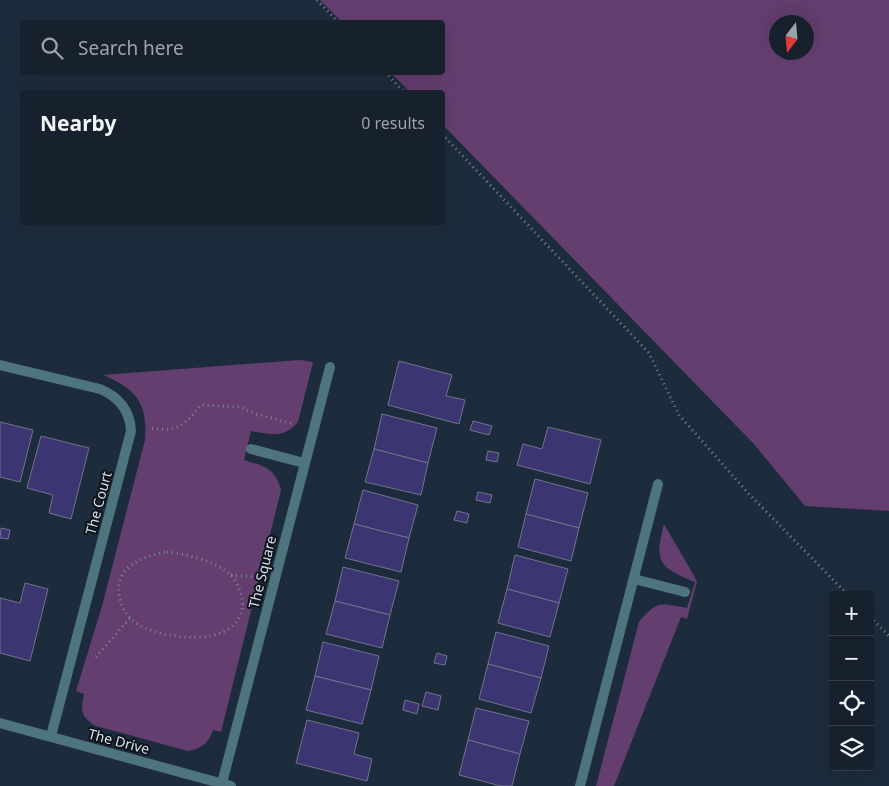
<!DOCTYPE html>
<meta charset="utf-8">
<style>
:root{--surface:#16212d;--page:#1f2935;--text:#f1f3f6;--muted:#9ea3aa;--line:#353e49}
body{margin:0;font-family:"Noto Sans",sans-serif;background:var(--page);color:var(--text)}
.controls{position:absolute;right:15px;bottom:15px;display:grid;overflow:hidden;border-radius:5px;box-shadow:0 5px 20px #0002}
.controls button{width:45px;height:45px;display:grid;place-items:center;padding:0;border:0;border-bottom:1px solid var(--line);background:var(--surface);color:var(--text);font:25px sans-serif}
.compass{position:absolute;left:769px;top:15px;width:45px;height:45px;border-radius:50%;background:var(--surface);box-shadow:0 5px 20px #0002;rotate:196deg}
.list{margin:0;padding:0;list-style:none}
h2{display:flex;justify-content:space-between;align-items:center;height:65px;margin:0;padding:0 20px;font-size:21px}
h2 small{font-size:16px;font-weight:400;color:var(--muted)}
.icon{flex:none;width:28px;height:28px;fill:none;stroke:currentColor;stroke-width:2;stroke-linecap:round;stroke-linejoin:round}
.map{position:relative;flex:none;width:889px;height:786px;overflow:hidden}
.search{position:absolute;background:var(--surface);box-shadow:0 5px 20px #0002;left:20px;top:20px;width:425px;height:55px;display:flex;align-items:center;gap:12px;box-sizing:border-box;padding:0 18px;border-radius:5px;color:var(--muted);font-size:19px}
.panel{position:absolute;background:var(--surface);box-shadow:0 5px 20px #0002;left:20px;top:90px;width:425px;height:135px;border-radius:5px}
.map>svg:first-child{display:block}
.green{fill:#643e6f;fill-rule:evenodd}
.building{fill:#3b3571;stroke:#73738a}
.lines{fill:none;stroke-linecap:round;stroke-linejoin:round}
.path{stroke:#7b8794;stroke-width:3;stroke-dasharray:1 4;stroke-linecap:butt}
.street{stroke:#4e747e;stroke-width:10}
.labels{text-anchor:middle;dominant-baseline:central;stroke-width:4;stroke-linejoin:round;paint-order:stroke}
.street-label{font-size:14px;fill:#d7e0eb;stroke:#0e141b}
</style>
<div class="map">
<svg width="889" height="786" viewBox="0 0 889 786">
<rect width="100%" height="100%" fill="#1d2c3c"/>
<g class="green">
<path d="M320 0H889V511L805 506 754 444 443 125 442 92H410L391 73 442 72V22H342ZM806 22V52H776V22Z"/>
<path d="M300 360 313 362 298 422C284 439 270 434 251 431L244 460C263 466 275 467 281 490L221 732 213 730C208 744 202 748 188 751L96 726C80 716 81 711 84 694L76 691 102 606 145 440C148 403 136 389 103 375Z"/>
<path d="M664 524 697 581 687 619 681 617 614 786H596L639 622C658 599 661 604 687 608L695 582C659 567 654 563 664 524Z"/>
</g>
<g class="building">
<path d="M399 361 452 375 446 396 465 400 459 424 388 405Z"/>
<path d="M382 414 437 428 428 463 374 449Z"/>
<path d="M473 421 492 426 489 435 470 430Z"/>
<path d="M0 422 33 430 20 482 0 477Z"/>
<path d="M548 427 601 440 590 484 517 465 523 444 542 449Z"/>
<path d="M41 436 89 448 71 519 49 513 53 495 27 488Z"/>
<path d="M374 449 428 463 421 495 365 482Z"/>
<path d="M488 451 499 453 497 462 486 460Z"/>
<path d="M535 479 588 493 579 528 526 514Z"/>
<path d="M363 490 418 505 409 538 354 524Z"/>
<path d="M478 492 492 495 490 503 476 500Z"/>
<path d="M457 511 469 514 467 523 454 520Z"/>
<path d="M526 514 579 528 571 561 518 547Z"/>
<path d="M354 524 409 538 401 572 345 558Z"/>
<path d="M1 528 10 530 8 539 0 538Z"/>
<path d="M515 555 568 569 559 603 507 589Z"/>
<path d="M343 567 399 581 390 615 335 601Z"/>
<path d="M25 583 48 589 30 661 0 653V598L20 603Z"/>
<path d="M507 589 559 603 550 637 498 623Z"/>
<path d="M335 601 390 615 382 648 326 634Z"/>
<path d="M496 632 549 646 541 678 488 664Z"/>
<path d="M323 642 379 656 371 690 315 676Z"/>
<path d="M437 653 447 656 445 665 434 663Z"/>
<path d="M488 664 541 678 531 713 479 699Z"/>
<path d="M315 676 371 690 362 724 306 710Z"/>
<path d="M426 692 441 696 438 710 422 706Z"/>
<path d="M405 700 419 704 417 714 403 710Z"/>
<path d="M476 708 529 721 520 754 468 740Z"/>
<path d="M307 720 359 733 354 754 372 759 367 781 296 763Z"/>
<path d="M468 740 520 754 512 786H501L459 775Z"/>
</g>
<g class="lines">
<g class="path">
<path d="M317 0 338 22"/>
<path d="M385 72 404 92"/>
<path d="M442 134 649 353 679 415 749 494 848 595"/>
<path d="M152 428C178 433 185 424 201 405L240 407 256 414 293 424"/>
<path d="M167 552C186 554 216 561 231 575 235 579 238 585 240 591 249 615 233 632 210 636 187 640 148 635 130 618 124 612 120 603 119 595 115 566 143 556 167 552Z"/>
<path d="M231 575 254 577"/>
<path d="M870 617 889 636"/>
<path d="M96 657 130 618"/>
</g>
<g class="street">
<path d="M0 365 100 389C119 397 130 410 131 431L51 736"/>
<path d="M251 449 304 463"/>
<path d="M634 579 685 592"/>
<path d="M0 723 231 786"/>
<path d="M222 783 330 367"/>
<path d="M580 786 658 484"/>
</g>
</g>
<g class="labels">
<g class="street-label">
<text transform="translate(98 503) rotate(-75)">The Court</text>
<text transform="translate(262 572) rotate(-76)">The Square</text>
<text transform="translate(119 741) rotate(15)">The Drive</text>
</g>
</g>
</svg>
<div class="controls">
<button>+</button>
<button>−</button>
<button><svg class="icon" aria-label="locate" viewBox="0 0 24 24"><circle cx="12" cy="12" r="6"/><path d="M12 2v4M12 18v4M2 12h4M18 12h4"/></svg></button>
<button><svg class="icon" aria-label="layers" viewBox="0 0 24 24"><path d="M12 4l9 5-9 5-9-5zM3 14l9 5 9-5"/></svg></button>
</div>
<svg class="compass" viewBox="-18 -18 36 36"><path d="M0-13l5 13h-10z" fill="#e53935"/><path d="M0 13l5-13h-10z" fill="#9ea3aa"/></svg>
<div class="search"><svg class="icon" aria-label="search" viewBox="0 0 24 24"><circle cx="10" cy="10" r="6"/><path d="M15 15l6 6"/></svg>Search here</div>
<section class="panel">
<h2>Nearby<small>0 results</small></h2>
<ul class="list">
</ul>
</section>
</div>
